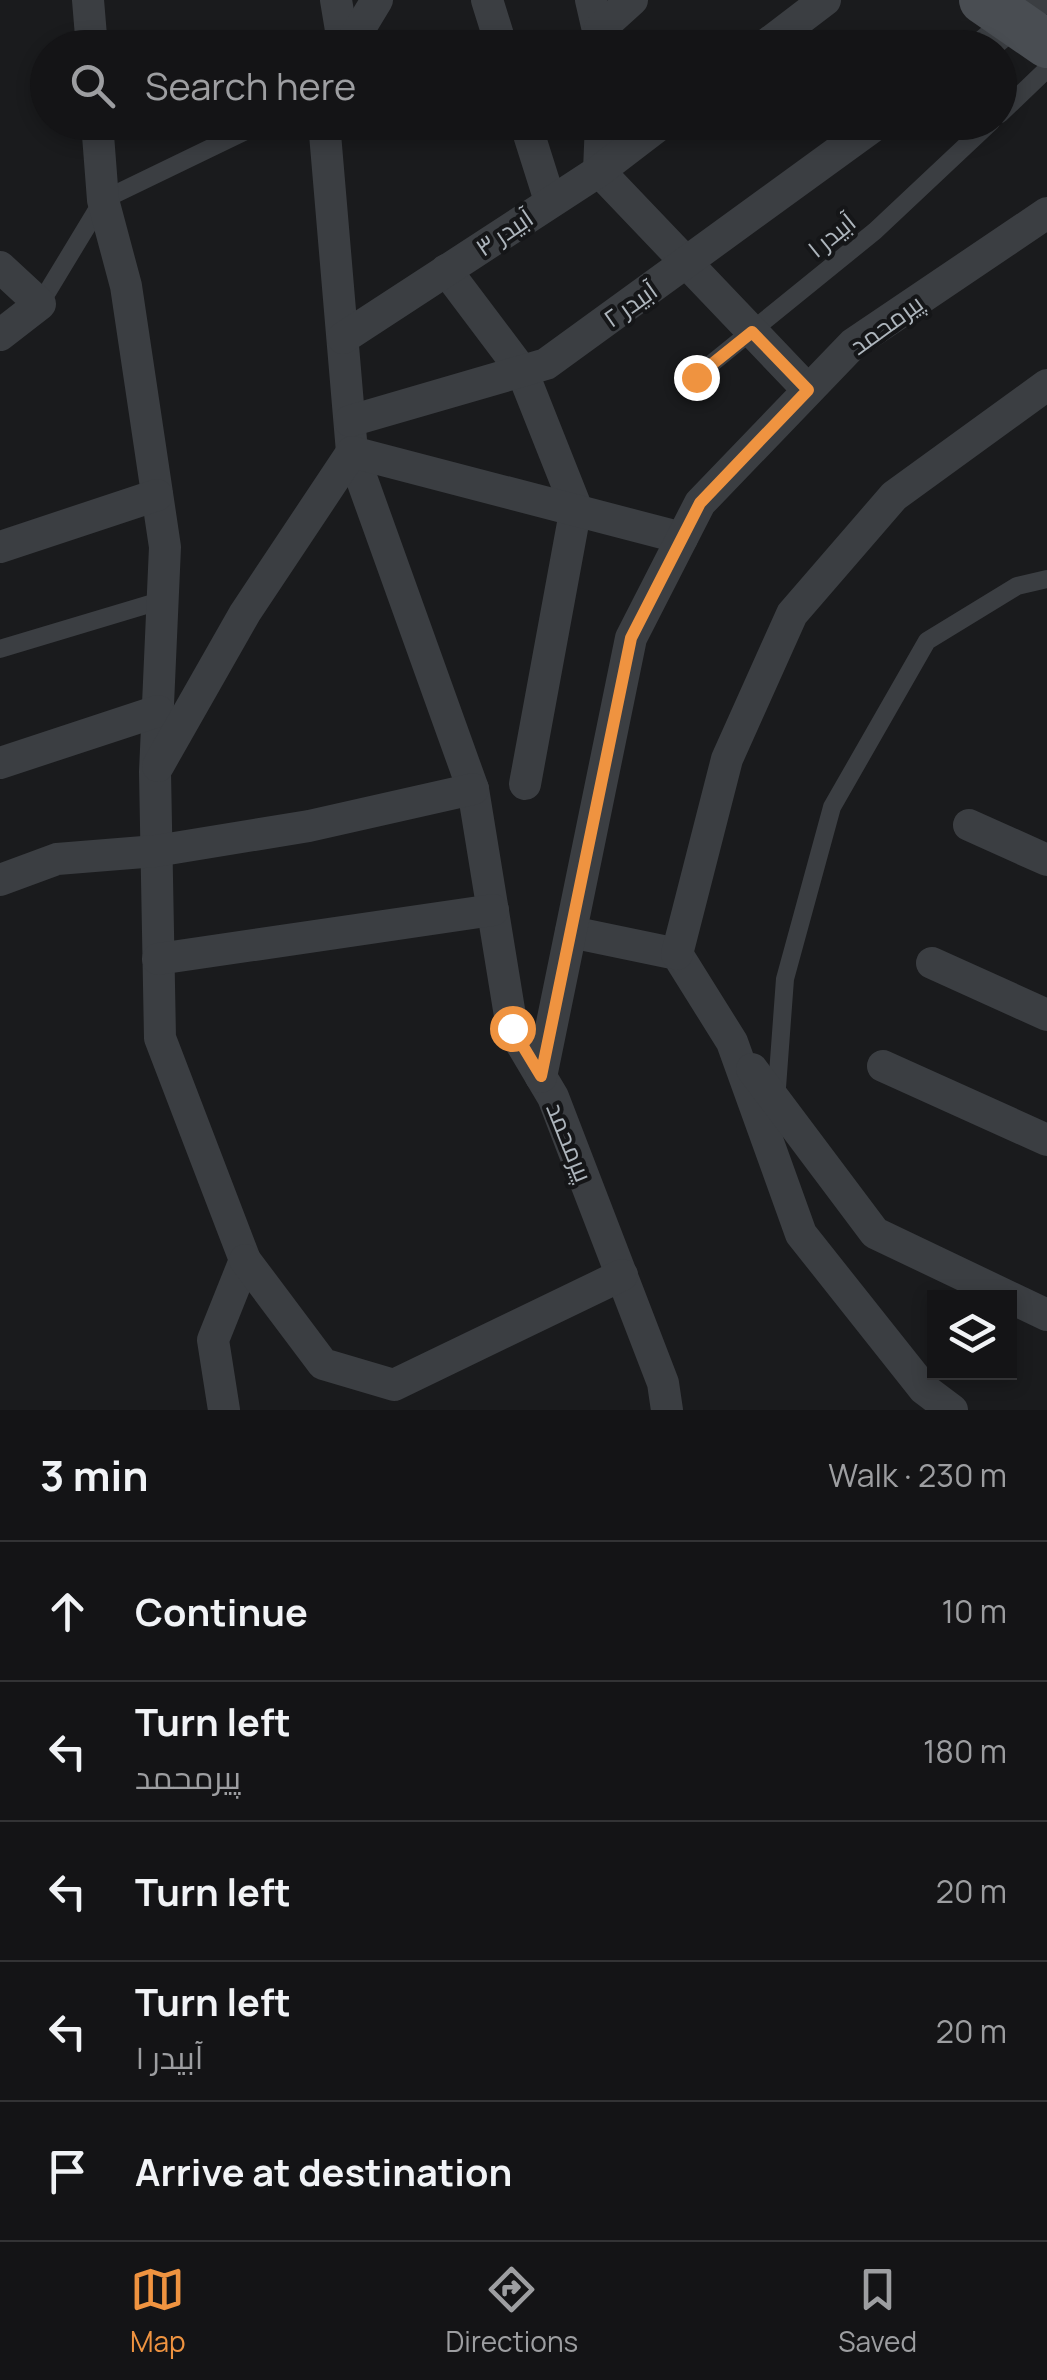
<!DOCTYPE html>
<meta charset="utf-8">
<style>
:root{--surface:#141416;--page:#1d1d1f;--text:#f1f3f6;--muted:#9d9ea1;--line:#333335;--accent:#ef9340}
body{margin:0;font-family:Manrope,Cairo,sans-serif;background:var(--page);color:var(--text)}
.controls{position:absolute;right:30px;bottom:30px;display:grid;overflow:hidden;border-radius:0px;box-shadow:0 5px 15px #0003}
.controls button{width:90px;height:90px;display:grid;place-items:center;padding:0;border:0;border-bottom:2px solid var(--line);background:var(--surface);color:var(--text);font:50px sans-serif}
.stop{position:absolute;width:30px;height:30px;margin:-22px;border:8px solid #ef9340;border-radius:50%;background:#fff}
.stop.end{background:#ef9340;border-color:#fff;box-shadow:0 2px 10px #0008}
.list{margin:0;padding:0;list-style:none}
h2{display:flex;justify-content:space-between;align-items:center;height:130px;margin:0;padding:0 40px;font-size:42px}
h2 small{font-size:32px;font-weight:400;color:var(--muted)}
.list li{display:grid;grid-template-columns:65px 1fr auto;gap:30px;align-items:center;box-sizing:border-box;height:140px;padding:0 40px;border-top:2px solid var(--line)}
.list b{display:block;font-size:38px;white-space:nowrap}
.list p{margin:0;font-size:32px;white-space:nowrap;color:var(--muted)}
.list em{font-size:32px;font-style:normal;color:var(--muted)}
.icon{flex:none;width:55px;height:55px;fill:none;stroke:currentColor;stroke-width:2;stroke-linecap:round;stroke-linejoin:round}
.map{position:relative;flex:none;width:1047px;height:1410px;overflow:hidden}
.search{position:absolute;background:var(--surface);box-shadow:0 5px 15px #0003;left:30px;right:30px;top:30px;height:110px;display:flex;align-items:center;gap:25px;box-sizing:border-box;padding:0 35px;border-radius:55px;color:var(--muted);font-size:38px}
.sheet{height:830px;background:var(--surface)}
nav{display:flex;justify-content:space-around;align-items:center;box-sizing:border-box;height:140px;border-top:2px solid var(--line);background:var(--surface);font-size:28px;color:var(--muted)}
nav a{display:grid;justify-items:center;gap:5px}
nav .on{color:var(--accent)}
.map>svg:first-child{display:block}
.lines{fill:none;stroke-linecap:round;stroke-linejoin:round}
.service{stroke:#3b3e42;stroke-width:18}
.minor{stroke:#3b3e42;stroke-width:32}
.secondary{stroke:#494d52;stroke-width:48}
.route{stroke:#ef9340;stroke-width:12}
.labels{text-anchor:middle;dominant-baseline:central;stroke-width:8;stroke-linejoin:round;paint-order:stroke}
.street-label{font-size:25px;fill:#adb5bc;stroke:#151618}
</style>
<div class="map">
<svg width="1047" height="1410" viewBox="0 0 1047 1410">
<rect width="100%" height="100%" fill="#1a1b1d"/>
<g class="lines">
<g class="service">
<path d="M1000 114 1047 69"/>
<path d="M40 304 103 200 264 122"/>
<path d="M695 377 875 231 991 122"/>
<path d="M0 649 163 600"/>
<path d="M776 1101 785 979 832 807 927 641 1017 586 1047 579"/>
</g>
<g class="minor">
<path d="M88 0 92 48"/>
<path d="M336 0 344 48"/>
<path d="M487 0 502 48"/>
<path d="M591 0 602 48"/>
<path d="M600 29 632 0"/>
<path d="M348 48 377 0"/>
<path d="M762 48 825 0"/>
<path d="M982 48 1039 0"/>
<path d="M97 122 103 200 126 286 165 547 155 772 160 1038 245 1260 213 1340 224 1410"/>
<path d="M324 122 352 452 473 789 512 1028 553 1097 663 1383 667 1410"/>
<path d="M525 122 550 201"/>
<path d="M601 122 599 171 808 390"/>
<path d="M0 267 40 304 0 335"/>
<path d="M446 270 522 371 576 507 525 784"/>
<path d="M343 338 599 171 663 122"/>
<path d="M350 421 546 364 879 122"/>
<path d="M0 547 157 495"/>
<path d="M0 763 158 711"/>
<path d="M158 766 245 613 352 452 682 538"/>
<path d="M969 825 1047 860"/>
<path d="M0 880 57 859 156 851 309 826 473 789"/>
<path d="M571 932 677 954 732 1042 801 1234 924 1389 952 1410"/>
<path d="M677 954 727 759 792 614 894 496 1047 385"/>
<path d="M158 959 493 910"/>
<path d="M932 963 1047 1015"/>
<path d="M883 1066 1047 1140"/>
<path d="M752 1069 875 1233 1047 1315"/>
<path d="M541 1077 631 638 700 503 853 344 1047 213"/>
<path d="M245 1260 323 1364 394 1385 622 1275"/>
</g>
<path class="secondary" d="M983 0 1047 44"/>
</g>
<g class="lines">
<path class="route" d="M512 1028 541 1076 631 638 700 503 808 390 752 332 696 377"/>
</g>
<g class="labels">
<g class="street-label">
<text transform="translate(504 232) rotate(-34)">آبیدر ۳</text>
<text transform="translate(831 235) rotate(-39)">آبیدر ۱</text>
<text transform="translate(630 304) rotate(-35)">آبیدر ۲</text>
<text transform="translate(886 324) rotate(-36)">پیرمحمد</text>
<text transform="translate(570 1142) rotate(68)">پیرمحمد</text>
</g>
</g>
</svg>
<div class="controls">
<button><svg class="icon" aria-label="layers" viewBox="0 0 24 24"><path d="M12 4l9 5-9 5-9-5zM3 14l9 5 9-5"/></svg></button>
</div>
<div class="stop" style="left:512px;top:1028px"></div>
<div class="stop end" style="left:696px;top:377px"></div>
<div class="search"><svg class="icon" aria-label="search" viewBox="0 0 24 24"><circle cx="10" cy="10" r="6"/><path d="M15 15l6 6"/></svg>Search here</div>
</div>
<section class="sheet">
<h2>3 min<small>Walk · 230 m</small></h2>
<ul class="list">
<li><svg class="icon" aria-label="ahead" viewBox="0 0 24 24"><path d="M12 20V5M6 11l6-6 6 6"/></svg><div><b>Continue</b></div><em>10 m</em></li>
<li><svg class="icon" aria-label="left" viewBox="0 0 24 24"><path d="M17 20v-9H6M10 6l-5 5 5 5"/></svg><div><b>Turn left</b><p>پیرمحمد</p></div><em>180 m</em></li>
<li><svg class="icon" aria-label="left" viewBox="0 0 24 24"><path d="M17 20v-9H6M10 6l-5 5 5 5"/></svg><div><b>Turn left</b></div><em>20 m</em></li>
<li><svg class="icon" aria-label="left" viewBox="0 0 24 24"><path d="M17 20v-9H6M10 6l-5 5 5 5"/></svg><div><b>Turn left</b><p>آبیدر ۱</p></div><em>20 m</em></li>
<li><svg class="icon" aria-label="arrive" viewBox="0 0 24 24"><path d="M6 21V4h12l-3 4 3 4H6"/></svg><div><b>Arrive at destination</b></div></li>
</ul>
</section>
<nav>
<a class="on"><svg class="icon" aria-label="map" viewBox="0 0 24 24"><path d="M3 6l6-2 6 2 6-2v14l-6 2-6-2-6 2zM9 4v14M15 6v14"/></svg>Map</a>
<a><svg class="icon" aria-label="directions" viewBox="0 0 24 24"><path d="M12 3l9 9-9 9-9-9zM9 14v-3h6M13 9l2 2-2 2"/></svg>Directions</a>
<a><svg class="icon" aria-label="saved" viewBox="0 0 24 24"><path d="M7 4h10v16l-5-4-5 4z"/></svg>Saved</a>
</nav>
